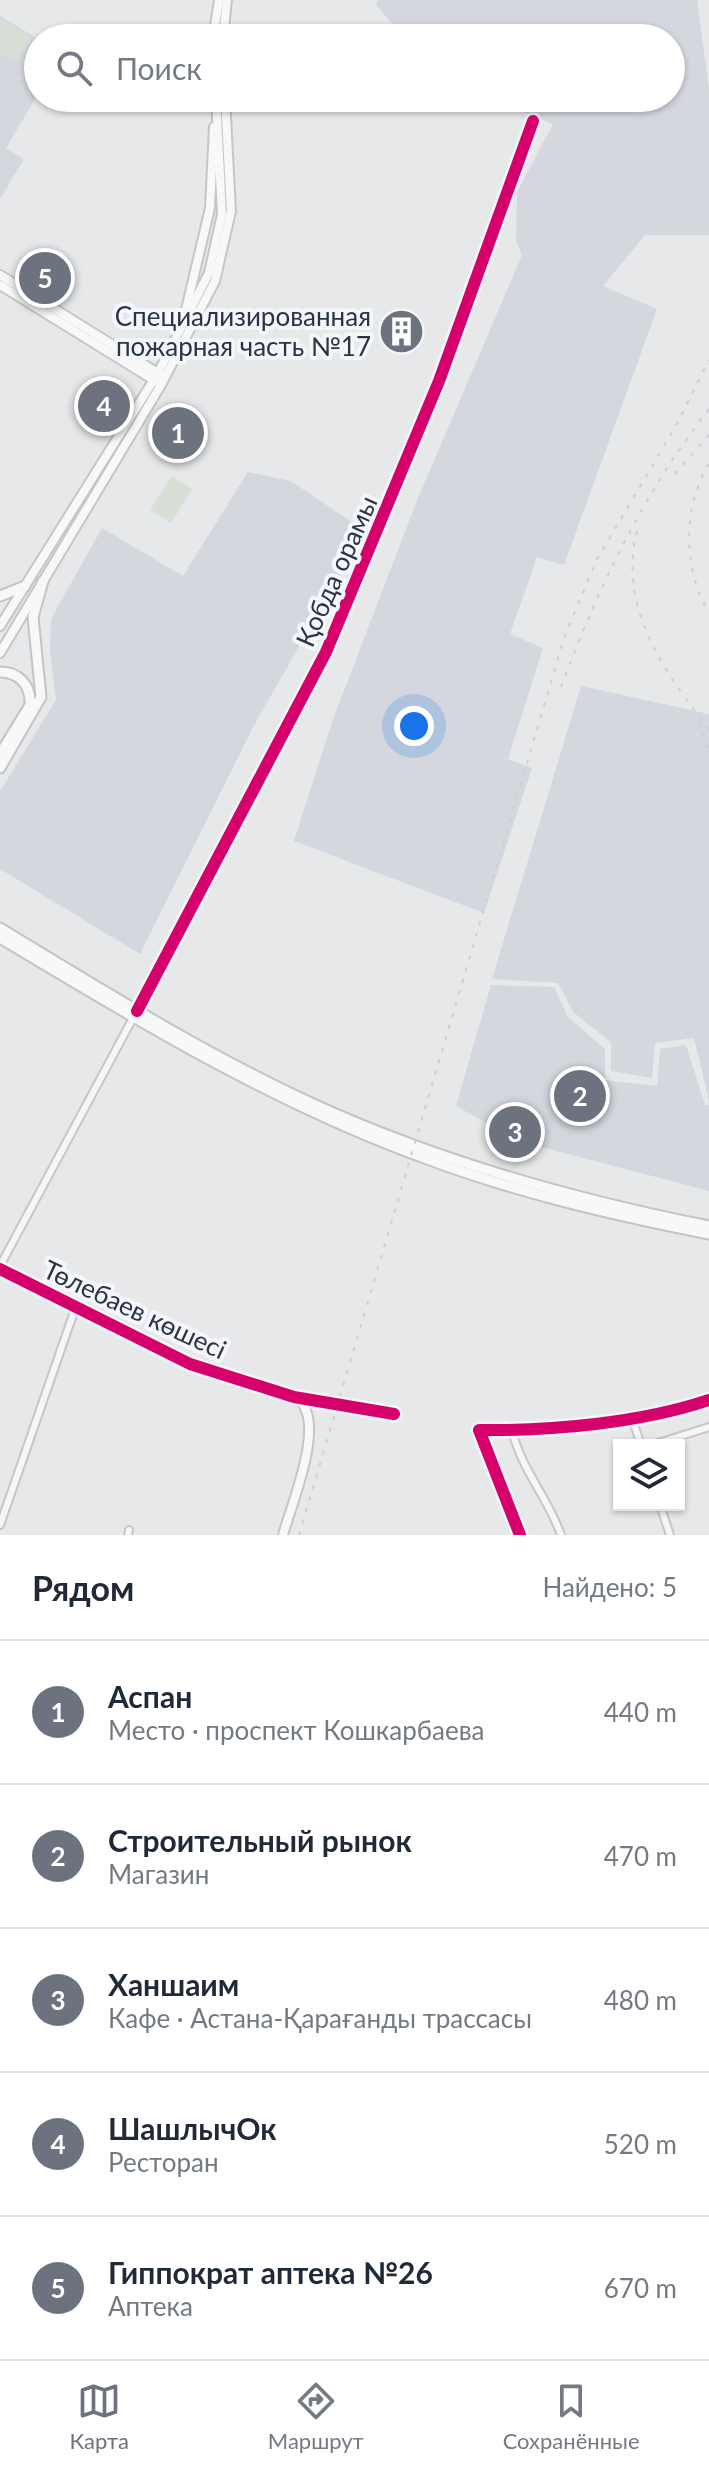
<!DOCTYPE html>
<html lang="ru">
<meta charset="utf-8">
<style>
:root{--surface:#fff;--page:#f6f6f7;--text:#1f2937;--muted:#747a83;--line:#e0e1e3;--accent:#6c737f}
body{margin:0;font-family:Lato,sans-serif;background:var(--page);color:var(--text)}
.controls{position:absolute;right:24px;bottom:24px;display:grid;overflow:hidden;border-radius:0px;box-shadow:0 2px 6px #0004}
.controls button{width:72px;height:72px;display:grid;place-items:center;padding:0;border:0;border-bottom:2px solid var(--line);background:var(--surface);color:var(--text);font:40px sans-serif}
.you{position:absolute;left:414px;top:726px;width:28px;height:28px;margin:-20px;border:6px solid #fff;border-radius:50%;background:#1a73e8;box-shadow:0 0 0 12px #1a73e833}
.badge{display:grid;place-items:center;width:52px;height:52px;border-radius:50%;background:var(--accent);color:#fff;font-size:26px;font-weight:700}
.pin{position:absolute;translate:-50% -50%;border:4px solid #fff;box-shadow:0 2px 8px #0006}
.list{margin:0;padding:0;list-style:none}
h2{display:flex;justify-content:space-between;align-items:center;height:104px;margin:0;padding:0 32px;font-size:34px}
h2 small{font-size:26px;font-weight:400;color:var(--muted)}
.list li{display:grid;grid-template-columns:52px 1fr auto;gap:24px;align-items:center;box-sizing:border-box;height:144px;padding:0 32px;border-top:2px solid var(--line)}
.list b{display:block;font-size:30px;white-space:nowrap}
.list p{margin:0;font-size:26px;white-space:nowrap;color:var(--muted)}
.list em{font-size:26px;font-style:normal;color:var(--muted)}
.icon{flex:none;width:44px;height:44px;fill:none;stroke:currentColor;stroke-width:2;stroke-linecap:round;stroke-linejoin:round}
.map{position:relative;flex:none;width:709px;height:1535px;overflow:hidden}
.search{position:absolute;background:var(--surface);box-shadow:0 2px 6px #0004;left:24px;right:24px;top:24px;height:88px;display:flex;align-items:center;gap:20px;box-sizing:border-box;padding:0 28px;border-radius:44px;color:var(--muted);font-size:30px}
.sheet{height:824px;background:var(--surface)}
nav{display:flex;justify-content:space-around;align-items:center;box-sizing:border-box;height:112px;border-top:2px solid var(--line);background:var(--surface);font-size:22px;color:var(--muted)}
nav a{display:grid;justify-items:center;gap:4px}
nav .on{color:var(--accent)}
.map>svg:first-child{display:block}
.built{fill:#d4d7dd}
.green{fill:#d6ded6}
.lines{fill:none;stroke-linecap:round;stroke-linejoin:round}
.street-casing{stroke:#c4c6c8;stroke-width:10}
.secondary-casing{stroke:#c4c6c8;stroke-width:12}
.primary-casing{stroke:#c2c5c8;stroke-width:13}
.street{stroke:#f5f6f7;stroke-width:6}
.secondary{stroke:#f8f8f8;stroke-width:8}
.primary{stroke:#f8f8f8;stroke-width:9}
.rail{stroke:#cecfd2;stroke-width:2;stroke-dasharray:4 8;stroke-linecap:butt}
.cycleway-casing{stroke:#f4f6f9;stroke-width:17}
.cycleway{stroke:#d6006c;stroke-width:12}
.labels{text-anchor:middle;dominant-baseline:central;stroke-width:8;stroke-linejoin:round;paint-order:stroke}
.poi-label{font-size:26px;fill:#2b3445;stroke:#f4f6f9;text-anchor:end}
.street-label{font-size:26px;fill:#2b3445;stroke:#f4f6f9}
</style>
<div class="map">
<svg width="709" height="1535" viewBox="0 0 709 1535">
<rect width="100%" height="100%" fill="#e6e8ea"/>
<g class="built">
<path d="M378 0H697L709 88V235H645L603 286 657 309 564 565 537 557 510 634 543 648 508 759 532 768 484 913 294 841 332 722 416 503 522 255 516 241 517 192 553 124 489 98H671V38H404L376 5Z"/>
<path d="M0 16 38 39V61L33 70 38 74V94L6 148 24 159 0 199Z"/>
<path d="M248 472 291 481 365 531 253 727 140 954 0 869V791L56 700 50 651 51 619 102 528 183 576Z"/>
<path d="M581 686 709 714V1101L694 1038 655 1043 652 1078 611 1071V1042L573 1012 558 983 492 979Z"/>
<path d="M491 985 554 987 568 1017 605 1049V1080L657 1086 660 1049 686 1045 705 1105H709V1191L519 1141 456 1106Z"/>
</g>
<g class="green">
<path d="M0 18 32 38 17 63 0 53Z"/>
<path d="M172 476 192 489 171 523 150 510Z"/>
</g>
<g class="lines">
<defs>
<g id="street">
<path d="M137 1011 326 652 439 381 533 121"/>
<path d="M0 1266 133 1018"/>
<path d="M632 1418 641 1445"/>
<path d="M512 1430C521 1469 548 1498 561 1535"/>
<path d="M652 1445 709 1427"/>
<path d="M660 1505 670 1535"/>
<path d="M0 1525 75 1309"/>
<path d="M128 1535 129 1530"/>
<path d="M520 1535 479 1430C551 1431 641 1423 709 1400"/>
</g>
<g id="secondary">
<path d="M213 38 219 0"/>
<path d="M223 38 227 0"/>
<path d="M0 275 161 375"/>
<path d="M0 285 157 382"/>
<path d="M184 318 210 208 214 127"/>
<path d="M0 626 158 373 209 273 222 214 216 98"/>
<path d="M0 653 161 385 215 281 231 211 225 98"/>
<path d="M0 1269 190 1364 294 1397 394 1414"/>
<path d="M283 1535C291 1505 327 1422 298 1399"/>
</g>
<g id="primary">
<path d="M0 596 25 586"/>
<path d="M0 672C19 672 31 685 30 705L0 754"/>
<path d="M0 768 41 697 33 617 43 581"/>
<path d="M0 928C102 990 203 1053 311 1103 438 1161 572 1199 709 1226"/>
<path d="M0 938C138 1021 275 1104 427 1159 518 1193 613 1215 709 1234"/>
</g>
</defs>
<use href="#street" class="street-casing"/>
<use href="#secondary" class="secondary-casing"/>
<use href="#primary" class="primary-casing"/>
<use href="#street" class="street"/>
<use href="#secondary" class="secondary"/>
<use href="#primary" class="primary"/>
<g class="rail">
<path d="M709 464C682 507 683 570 709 613"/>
<path d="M675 474 709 435"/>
<path d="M637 531C618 607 663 671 709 729"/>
<path d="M561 687C598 588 644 492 709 409"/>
<path d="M698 722 709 750"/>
<path d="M299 1535 564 638 597 559 677 424 709 360"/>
</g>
<defs>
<g id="cycleway">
<path d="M137 1011 326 652 439 381 533 121"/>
<path d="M0 1269 190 1364 294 1397 394 1414"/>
<path d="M520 1535 479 1430C551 1431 641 1423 709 1400"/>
</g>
</defs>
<use href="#cycleway" class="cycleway-casing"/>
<use href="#cycleway" class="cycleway"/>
</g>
<defs>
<symbol id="building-disc" viewBox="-11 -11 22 22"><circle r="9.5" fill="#6c737f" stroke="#f4f6f9"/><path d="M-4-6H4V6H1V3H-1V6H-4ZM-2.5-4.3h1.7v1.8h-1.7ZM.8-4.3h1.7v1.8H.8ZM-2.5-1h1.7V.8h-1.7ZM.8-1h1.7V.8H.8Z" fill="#fff"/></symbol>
</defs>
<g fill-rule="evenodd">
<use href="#building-disc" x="376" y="306" width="51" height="51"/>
</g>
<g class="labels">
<g class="poi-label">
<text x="371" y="316">Специализированная<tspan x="371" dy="30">пожарная часть №17</tspan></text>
</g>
<g class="street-label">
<text transform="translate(336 571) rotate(-66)">Қобда орамы</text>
<text transform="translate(135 1309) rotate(25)">Төлебаев көшесі</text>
</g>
</g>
</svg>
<div class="controls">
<button><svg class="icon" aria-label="layers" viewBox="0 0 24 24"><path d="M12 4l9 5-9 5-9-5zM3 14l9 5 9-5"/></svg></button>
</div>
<div class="you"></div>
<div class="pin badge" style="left:178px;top:433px">1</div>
<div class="pin badge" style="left:580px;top:1096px">2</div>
<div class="pin badge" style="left:515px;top:1132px">3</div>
<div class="pin badge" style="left:104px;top:406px">4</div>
<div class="pin badge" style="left:45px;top:278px">5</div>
<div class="search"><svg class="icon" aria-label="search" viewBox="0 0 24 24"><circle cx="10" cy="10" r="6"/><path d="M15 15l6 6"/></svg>Поиск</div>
</div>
<section class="sheet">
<h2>Рядом<small>Найдено: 5</small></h2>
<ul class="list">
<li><span class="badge">1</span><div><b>Аспан</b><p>Место · проспект Кошкарбаева</p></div><em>440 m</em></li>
<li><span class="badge">2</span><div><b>Строительный рынок</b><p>Магазин</p></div><em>470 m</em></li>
<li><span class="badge">3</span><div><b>Ханшаим</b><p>Кафе · Астана-Қарағанды трассасы</p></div><em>480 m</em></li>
<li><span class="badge">4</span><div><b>ШашлычОк</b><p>Ресторан</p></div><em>520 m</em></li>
<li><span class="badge">5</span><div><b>Гиппократ аптека №26</b><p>Аптека</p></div><em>670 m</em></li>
</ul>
</section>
<nav>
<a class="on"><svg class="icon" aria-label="map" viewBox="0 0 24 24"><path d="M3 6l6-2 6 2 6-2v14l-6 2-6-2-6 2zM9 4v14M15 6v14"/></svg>Карта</a>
<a><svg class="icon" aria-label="directions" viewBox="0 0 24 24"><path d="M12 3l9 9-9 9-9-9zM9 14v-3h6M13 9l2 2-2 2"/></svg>Маршрут</a>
<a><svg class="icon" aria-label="saved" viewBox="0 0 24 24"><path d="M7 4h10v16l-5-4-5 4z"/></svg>Сохранённые</a>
</nav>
